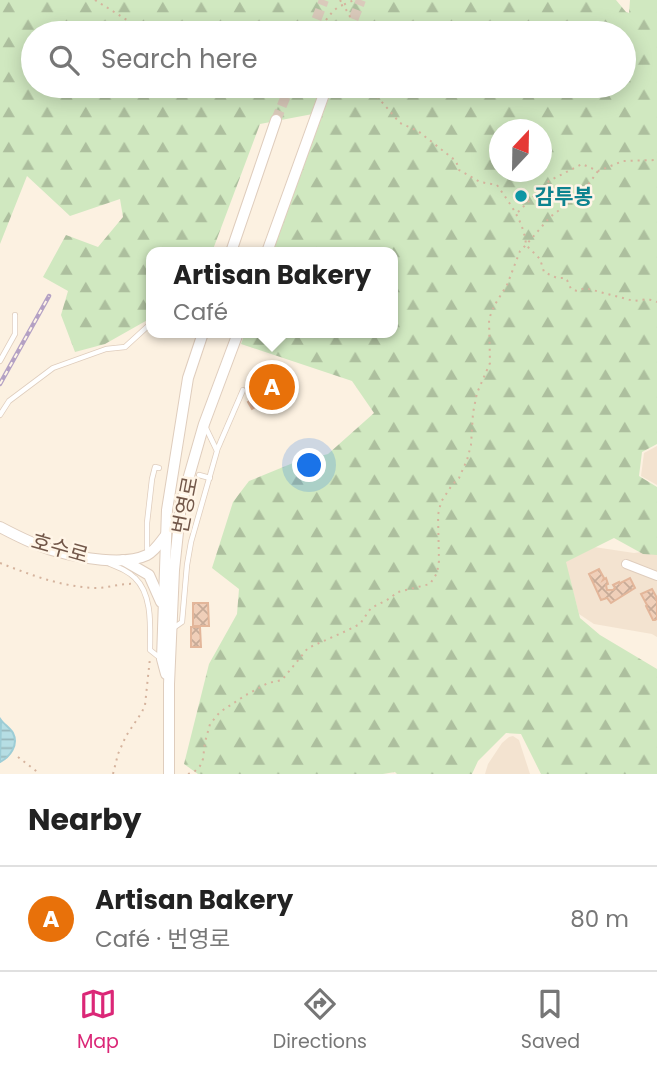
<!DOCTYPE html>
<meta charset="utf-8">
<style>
:root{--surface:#fff;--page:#f6f6f6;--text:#222;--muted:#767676;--line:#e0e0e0;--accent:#db2777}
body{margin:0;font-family:Poppins,"Noto Sans KR",sans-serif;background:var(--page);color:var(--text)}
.compass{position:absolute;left:489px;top:119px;width:63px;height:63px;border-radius:50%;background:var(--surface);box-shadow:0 4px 18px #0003;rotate:22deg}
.you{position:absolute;left:310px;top:466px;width:24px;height:24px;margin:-18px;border:5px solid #fff;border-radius:50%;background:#1a73e8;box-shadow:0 0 0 10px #1a73e833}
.badge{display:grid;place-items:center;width:46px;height:46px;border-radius:50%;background:var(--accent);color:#fff;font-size:23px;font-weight:700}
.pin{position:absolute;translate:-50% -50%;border:4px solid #fff;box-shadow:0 2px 7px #0006}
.popup{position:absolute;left:146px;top:247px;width:252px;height:91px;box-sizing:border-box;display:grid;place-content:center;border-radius:14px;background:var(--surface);filter:drop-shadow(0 2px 5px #0005);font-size:23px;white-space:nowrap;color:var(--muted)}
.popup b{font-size:26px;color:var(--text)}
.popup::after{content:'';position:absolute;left:50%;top:100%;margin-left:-14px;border:14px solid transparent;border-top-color:var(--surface)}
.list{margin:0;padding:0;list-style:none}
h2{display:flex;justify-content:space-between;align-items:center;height:91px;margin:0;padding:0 28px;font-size:30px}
h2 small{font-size:23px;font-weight:400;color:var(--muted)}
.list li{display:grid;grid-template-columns:46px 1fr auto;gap:21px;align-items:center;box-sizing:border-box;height:105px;padding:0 28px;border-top:2px solid var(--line)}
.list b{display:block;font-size:26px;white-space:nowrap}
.list p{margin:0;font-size:23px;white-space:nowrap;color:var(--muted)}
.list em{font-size:23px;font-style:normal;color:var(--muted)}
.icon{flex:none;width:38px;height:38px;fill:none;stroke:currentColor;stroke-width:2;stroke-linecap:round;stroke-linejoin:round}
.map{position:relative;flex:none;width:657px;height:774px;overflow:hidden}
.search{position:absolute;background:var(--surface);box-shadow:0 4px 18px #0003;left:21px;right:21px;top:21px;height:77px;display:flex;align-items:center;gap:18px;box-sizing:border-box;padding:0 24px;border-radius:38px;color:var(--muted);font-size:26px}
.sheet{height:196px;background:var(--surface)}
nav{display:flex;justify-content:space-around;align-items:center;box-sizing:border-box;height:98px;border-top:2px solid var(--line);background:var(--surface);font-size:19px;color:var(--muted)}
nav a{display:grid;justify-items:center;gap:4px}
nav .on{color:var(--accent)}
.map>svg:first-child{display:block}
.residential{fill:#f3e3d0}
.forest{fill:url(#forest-firs);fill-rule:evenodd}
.water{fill:url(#water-rules);stroke:#9dcdd6;stroke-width:2}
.building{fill:url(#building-cross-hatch);stroke:#e3b69a;stroke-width:2}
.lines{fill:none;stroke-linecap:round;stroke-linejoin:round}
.tertiary-tunnel{stroke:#dacabb;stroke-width:10;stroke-dasharray:10 5;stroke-linecap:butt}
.service-casing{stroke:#dfcdbd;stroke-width:6}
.minor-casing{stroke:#dfcdbd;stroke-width:10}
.tertiary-casing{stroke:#dfcdbd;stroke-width:12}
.path{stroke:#d5b39d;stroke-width:2;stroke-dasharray:2 5;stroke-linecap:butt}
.service{stroke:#fff;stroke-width:4.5}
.minor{stroke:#fff;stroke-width:8}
.tertiary{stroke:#fff;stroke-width:10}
.rail-casing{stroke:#b4a1c4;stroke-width:4.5}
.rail{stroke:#fff5e7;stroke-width:2;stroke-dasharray:5;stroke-linecap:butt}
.culture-dot{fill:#0f9aa8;stroke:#fff5e7;stroke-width:2.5}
.labels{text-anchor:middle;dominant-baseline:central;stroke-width:5;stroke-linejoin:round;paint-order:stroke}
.culture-label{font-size:21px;font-weight:bold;fill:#0d838f;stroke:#fff5e7;text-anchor:start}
.street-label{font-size:21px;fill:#725749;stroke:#fff5e7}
</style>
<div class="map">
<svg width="657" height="774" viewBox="0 0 657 774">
<defs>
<pattern id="forest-firs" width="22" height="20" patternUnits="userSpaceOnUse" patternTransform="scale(1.75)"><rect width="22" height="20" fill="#d0e8c0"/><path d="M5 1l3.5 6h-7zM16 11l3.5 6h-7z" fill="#adbf9e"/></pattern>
<pattern id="water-rules" width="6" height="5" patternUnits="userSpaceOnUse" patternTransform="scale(1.75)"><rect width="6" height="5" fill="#b6dee4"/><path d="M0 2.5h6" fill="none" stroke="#98b7bb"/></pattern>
<pattern id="building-cross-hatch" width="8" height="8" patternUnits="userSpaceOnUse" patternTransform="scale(1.75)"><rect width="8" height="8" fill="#f0cfb9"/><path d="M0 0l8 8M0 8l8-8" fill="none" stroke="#c7ab98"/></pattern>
</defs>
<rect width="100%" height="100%" fill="#fcf1e1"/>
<g class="residential">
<path d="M657 446V485L641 476 644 453Z"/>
<path d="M581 545 634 553 657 550V637L652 634 594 624 579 614 562 550Z"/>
<path d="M513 736 519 740 530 774H485L488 764 502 743 509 737Z"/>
</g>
<path class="forest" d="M0 0H616L626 12 629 13 630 0H657V444L642 452 639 476 657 487V555L643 554 614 538 566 562 580 618 600 635 657 669V774H541L521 734 506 733 478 761 472 774H397L395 772 383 774H198L184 764 209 664 237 614 239 589 212 568 233 502 249 481 293 463 328 454 374 413 352 381 241 344 245 333H393V252H272L318 113 260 124 212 252H151V318L105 344 75 352 61 315 68 291 43 277 66 235 98 247 123 217 120 199 70 216 27 176 0 244ZM33 33H624V86H33ZM500 130H542V172H500Z"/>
<path class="water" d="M1 720C4 724 11 729 13 733 19 745 10 757 0 762Z"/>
<g class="building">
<path d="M269 371 281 392 252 409 248 402 267 390 263 382 259 384 254 375Z"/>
<path d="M599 569 604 578 603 580 606 578 608 584 606 585 607 590H613L615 588 613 585 619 582 620 585V583L630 578 635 588 611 603 607 598 601 600 589 574Z"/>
<path d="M652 589 657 598 655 599H657V619L655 620H653L646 606 647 605 641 594Z"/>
<path d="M193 603H208L209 626H193Z"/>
<path d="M191 627H200L201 647H191Z"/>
</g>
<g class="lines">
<g class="tertiary-tunnel">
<path d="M311 33 324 0"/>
<path d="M348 33 361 0"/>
<path d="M323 97 328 86"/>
<path d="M276 120 290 86"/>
</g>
<defs>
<g id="service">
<path d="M0 361 15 334V315"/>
<path d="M0 415 9 401 53 368 106 349 125 347 148 326"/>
<path d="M217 450 243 390"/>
<path d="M199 475 210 478"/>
<path d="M147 549V523L152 479 155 467 159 468"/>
<path d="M110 564C120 568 128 571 135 578 153 595 150 628 150 650L160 658"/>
<path d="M172 629 182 622 187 565 191 542 217 451 205 426"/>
</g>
<path id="minor" d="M626 564 657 576"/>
<g id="tertiary">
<path d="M231 252 276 120"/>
<path d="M267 252 323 97"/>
<path d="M0 527C17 536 37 546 55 551 80 558 124 566 147 555 155 551 161 541 166 535"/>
<path d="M123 560 149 575 161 602"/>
<path d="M166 674 162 659 167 510 188 378 203 333"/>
<path d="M169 774V684L174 570 181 504 204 424 238 333"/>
</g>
</defs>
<use href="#service" class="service-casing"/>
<use href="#minor" class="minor-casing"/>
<use href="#tertiary" class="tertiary-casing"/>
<g class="path">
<path d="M95 0 138 27 144 33"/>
<path d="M340 0 343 5 354 0"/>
<path d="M233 33 261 29 270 33"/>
<path d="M310 33C325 29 328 10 343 5 349 14 354 22 354 33"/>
<path d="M368 86 400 123 418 131 456 161 459 170 480 182 497 185C510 204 524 221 526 245L540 259 544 272 557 278H565L567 280 571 289 577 291 585 288 634 301 648 299 657 302"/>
<path d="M518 212 549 181 582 164 598 171 623 161 657 160"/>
<path d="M0 563C31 575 62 587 96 588 109 588 121 583 134 584"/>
<path d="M18 757 40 774"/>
<path d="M113 774 118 754 126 736 142 712 145 705 150 658"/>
<path d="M188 774 194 772 200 766 203 759 205 742 210 724 220 712 246 695 268 683 282 680 308 648 346 631 360 624 371 608 387 600 398 592 430 584 437 573 439 561 438 515 441 502 452 485 459 478 467 460 471 445 473 413 477 393 490 363 489 319 494 306 507 285 520 251 526 245 550 217 582 193 598 171"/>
</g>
<use href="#service" class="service"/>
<use href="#minor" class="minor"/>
<use href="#tertiary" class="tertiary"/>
<defs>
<path id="rail" d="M0 384 49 296"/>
</defs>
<use href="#rail" class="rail-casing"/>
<use href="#rail" class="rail"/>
</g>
<circle class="culture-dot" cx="521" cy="196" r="7"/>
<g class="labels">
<g class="culture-label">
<text x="535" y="196">감투봉</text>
</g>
<g class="street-label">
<text transform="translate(185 505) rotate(-79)">번영로</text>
<text transform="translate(60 548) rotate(16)">호수로</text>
</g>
</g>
</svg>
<svg class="compass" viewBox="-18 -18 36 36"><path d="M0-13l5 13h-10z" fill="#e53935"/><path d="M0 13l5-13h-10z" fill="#767676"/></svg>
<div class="you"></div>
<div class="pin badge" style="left:272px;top:387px;background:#e8710a">A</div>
<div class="popup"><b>Artisan Bakery</b>Café</div>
<div class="search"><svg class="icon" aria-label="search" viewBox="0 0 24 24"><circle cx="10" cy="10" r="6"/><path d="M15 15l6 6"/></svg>Search here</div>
</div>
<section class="sheet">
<h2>Nearby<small></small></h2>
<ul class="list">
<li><span class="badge" style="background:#e8710a">A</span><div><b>Artisan Bakery</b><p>Café · 번영로</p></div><em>80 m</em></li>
</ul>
</section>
<nav>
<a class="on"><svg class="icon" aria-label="map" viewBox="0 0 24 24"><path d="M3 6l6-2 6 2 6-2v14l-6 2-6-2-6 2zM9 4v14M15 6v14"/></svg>Map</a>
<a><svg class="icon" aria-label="directions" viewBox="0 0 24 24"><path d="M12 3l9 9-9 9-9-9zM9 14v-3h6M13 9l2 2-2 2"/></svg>Directions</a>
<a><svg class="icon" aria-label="saved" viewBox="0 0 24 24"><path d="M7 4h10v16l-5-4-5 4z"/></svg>Saved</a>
</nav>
